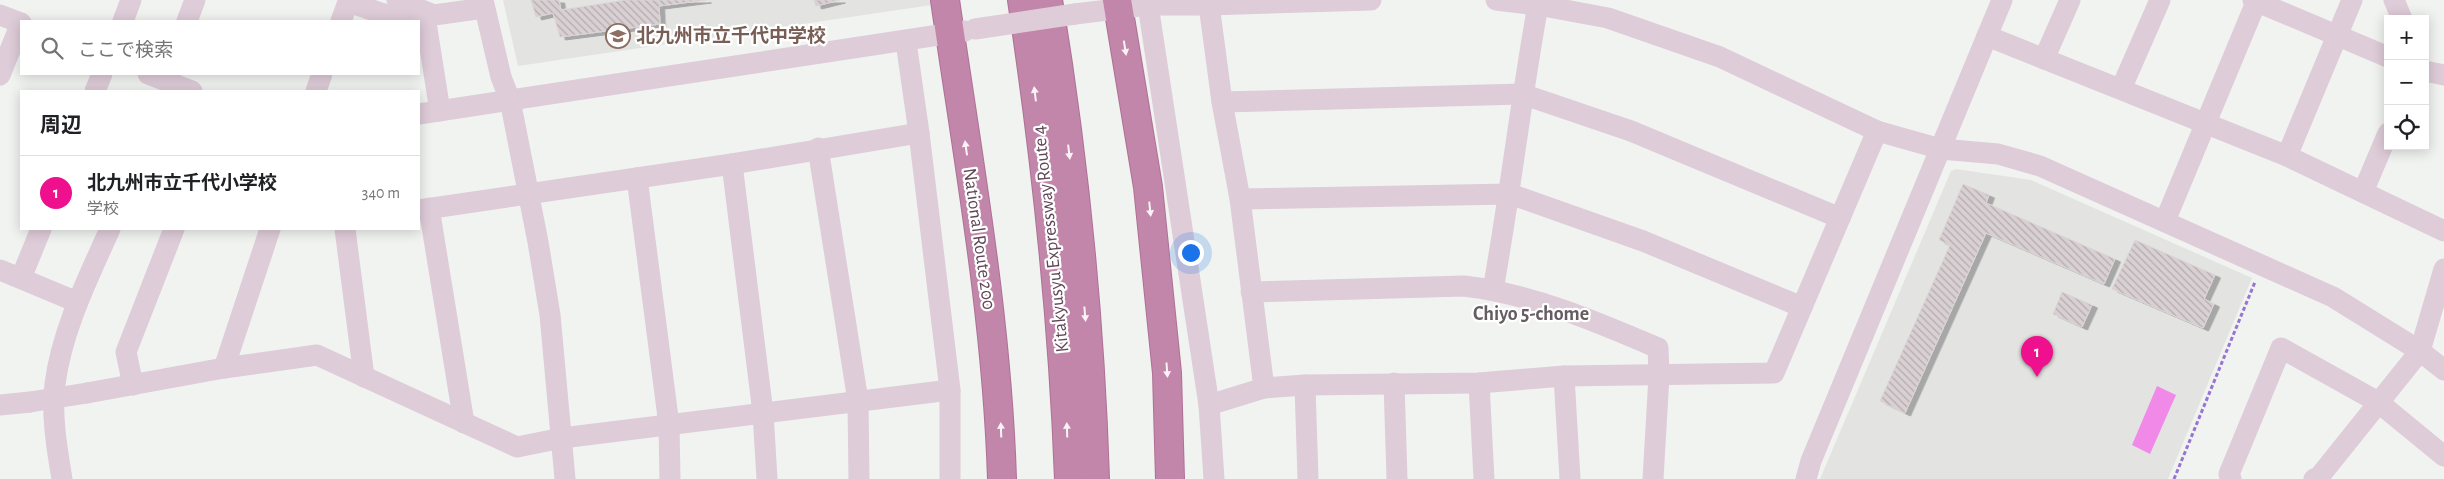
<!DOCTYPE html>
<html lang="ja">
<meta charset="utf-8">
<style>
:root{--surface:#fff;--page:#f6f6f6;--text:#202124;--muted:#757577;--line:#e0e0e0;--accent:#ee108c}
body{margin:0;font-family:"Alegreya Sans","Noto Sans JP",sans-serif;background:var(--page);color:var(--text)}
.controls{position:absolute;right:15px;top:15px;display:grid;overflow:hidden;border-radius:0px;box-shadow:0 2px 12px #0003}
.controls button{width:45px;height:45px;display:grid;place-items:center;padding:0;border:0;border-bottom:1px solid var(--line);background:var(--surface);color:var(--text);font:25px sans-serif}
.you{position:absolute;left:1190px;top:252px;width:18px;height:18px;margin:-12px;border:4px solid #fff;border-radius:50%;background:#1a73e8;box-shadow:0 0 0 8px #1a73e833}
.badge{display:grid;place-items:center;width:32px;height:32px;border-radius:50%;background:var(--accent);color:#fff;font-size:16px;font-weight:700}
.pin{position:absolute;translate:-50% -41px;filter:drop-shadow(0 1px 2px #0008)}
.pin::after{content:'';position:absolute;top:26px;width:18px;height:15px;background:inherit;clip-path:polygon(0 0,100% 0,50% 100%)}
.list{margin:0;padding:0;list-style:none}
h2{display:flex;justify-content:space-between;align-items:center;height:65px;margin:0;padding:0 20px;font-size:21px}
h2 small{font-size:16px;font-weight:400;color:var(--muted)}
.list li{display:grid;grid-template-columns:32px 1fr auto;gap:15px;align-items:center;box-sizing:border-box;height:75px;padding:0 20px;border-top:1px solid var(--line)}
.list b{display:block;font-size:19px;white-space:nowrap}
.list p{margin:0;font-size:16px;white-space:nowrap;color:var(--muted)}
.list em{font-size:16px;font-style:normal;color:var(--muted)}
.icon{flex:none;width:28px;height:28px;fill:none;stroke:currentColor;stroke-width:2;stroke-linecap:round;stroke-linejoin:round}
.map{position:relative;flex:none;width:2444px;height:479px;overflow:hidden}
.search{position:absolute;background:var(--surface);box-shadow:0 2px 12px #0003;left:20px;top:20px;width:400px;height:55px;display:flex;align-items:center;gap:12px;box-sizing:border-box;padding:0 18px;border-radius:0px;color:var(--muted);font-size:19px}
.panel{position:absolute;background:var(--surface);box-shadow:0 2px 12px #0003;left:20px;top:90px;width:400px;height:140px;border-radius:0px}
.map>svg:first-child{display:block}
.education{fill:#e3e4e2}
.water{fill:#f189e8}
.building{fill:url(#building-back-hatch);stroke:#dcd5d8;filter:url(#shadow)}
.lines{fill:none;stroke-linecap:round;stroke-linejoin:round}
.highway-casing{stroke:#ae7195;stroke-width:30}
.path{stroke:#9874d2;stroke-width:3;stroke-dasharray:4 2.5;stroke-linecap:butt}
.minor{stroke:#deccd8;stroke-width:21}
.highway{stroke:#c286aa;stroke-width:28}
.minor-bridge{stroke:#deccd8;stroke-width:21}
.oneway{fill:#f9f3f6}
.labels{text-anchor:middle;dominant-baseline:central;stroke-width:4.5;stroke-linejoin:round;paint-order:stroke}
.education-label{font-size:19px;font-weight:bold;fill:#785e54;stroke:#fff;text-anchor:start}
.street-label{font-size:19px;fill:#604757;stroke:#fff}
.neighbourhood-label{font-size:20px;font-weight:bold;fill:#665d62;stroke:#fff}
</style>
<div class="map">
<svg width="2444" height="479" viewBox="0 0 2444 479">
<defs>
<pattern id="building-back-hatch" width="6" height="6" patternUnits="userSpaceOnUse" patternTransform="scale(1.25)"><rect width="6" height="6" fill="#d8d0d3"/><path d="M-1 5l2 2M0 0l6 6M5-1l2 2" fill="none" stroke="#b3abae"/></pattern>
<filter id="shadow"><feDropShadow dx="5.5" dy="3" stdDeviation="0" flood-color="#0004"/></filter>
</defs>
<rect width="100%" height="100%" fill="#f1f3f1"/>
<g class="education">
<path d="M503 0H932V5L518 66Z"/>
<path d="M1956 169 2031 180 2252 278 2168 479H1820L1951 171Z"/>
</g>
<path class="water" d="M2157 386 2176 395 2150 454 2132 445Z"/>
<g class="building">
<path d="M531 0H559L561 10 625 0H706L659 6 660 24 560 37 553 13 536 17Z"/>
<path d="M814 0H840L816 6Z"/>
<path d="M1963 184 1989 195 1986 203 2115 259 2104 284 1986 233 1905 413 1880 401 1950 245 1939 240Z"/>
<path d="M2135 240 2215 275 2204 299 2214 304 2203 328 2112 289Z"/>
<path d="M2062 292 2092 305 2082 327 2053 314Z"/>
</g>
<g class="lines">
<defs>
<g id="highway">
<path d="M945 0C968 159 997 318 1002 479"/>
<path d="M1022 0C1046 159 1063 319 1069 479"/>
<path d="M1048 0C1074 158 1090 319 1095 479"/>
<path d="M1117 0 1148 187 1167 373 1170 479"/>
</g>
</defs>
<use href="#highway" class="highway-casing"/>
<path class="path" d="M2174 479 2255 282"/>
<g class="minor">
<path d="M397 0 434 15 484 8"/>
<path d="M483 0 501 77 510 100 538 242 550 315 565 479"/>
<path d="M1496 0 1538 5 1608 18 1720 57 1877 131 1941 149 1998 154 2040 166 2333 297 2420 351 2444 370"/>
<path d="M2253 0 2388 57"/>
<path d="M2394 0 2402 19"/>
<path d="M1148 5 1209 405 1214 479"/>
<path d="M1209 5 1222 102 1240 199 1264 388"/>
<path d="M1075 14 1148 5H1209L1371 0"/>
<path d="M0 15 21 23"/>
<path d="M123 21 131 0"/>
<path d="M187 21 195 0"/>
<path d="M341 21 348 2 405 21"/>
<path d="M419 26 427 29 440 111"/>
<path d="M1987 36 2287 156 2444 231"/>
<path d="M2044 59 2070 0"/>
<path d="M2425 71 2444 75"/>
<path d="M148 74 192 91"/>
<path d="M0 75 21 23"/>
<path d="M2121 89 2160 0"/>
<path d="M95 91 102 74"/>
<path d="M316 91 322 74"/>
<path d="M1222 102 1522 94 1631 131 1840 218"/>
<path d="M419 114 965 31"/>
<path d="M818 148 858 401 859 479"/>
<path d="M2287 156 2352 0"/>
<path d="M732 164 763 413 767 479"/>
<path d="M637 178 669 425 670 479"/>
<path d="M2363 192 2388 133"/>
<path d="M1240 199 1510 194 1643 241 1802 307"/>
<path d="M429 208 464 423"/>
<path d="M419 210 732 164 919 133"/>
<path d="M2165 221 2257 0"/>
<path d="M345 229 364 377"/>
<path d="M0 270 77 302"/>
<path d="M21 278 41 229"/>
<path d="M1493 290C1510 195 1521 99 1538 5"/>
<path d="M1251 292 1464 286C1532 294 1595 321 1658 348L1659 376 1653 479"/>
<path d="M224 368 270 229"/>
<path d="M1564 376 1570 479"/>
<path d="M1394 383 1397 479"/>
<path d="M1479 383 1484 479"/>
<path d="M133 385 126 352 174 229"/>
<path d="M1305 385 1308 479"/>
<path d="M87 393 224 368 317 355 517 447 562 438 950 390 919 133 906 42"/>
<path d="M0 405 30 402"/>
<path d="M1209 405 1264 388 1305 385 1479 383 1564 376 1774 373 1877 131"/>
<path d="M62 479C57 449 51 414 55 384 62 330 88 278 110 229"/>
<path d="M950 479V390"/>
<path d="M1806 479 1811 461 2002 0"/>
<path d="M2231 479 2229 474 2281 348 2378 402 2444 456"/>
<path d="M2314 479 2319 477 2420 351 2444 269"/>
</g>
<use href="#highway" class="highway"/>
<g class="minor-bridge">
<path d="M975 29 1075 14"/>
<path d="M30 402 87 393"/>
</g>
</g>
<defs><path id="oneway-solid" d="M-6-.8H1V-3.2L6.5 0L1 3.2V.8H-6Z" transform="scale(1.25)"/></defs>
<g class="oneway">
<use href="#oneway-solid" transform="translate(1125 48) rotate(81)"/>
<use href="#oneway-solid" transform="translate(1035 94) rotate(-97)"/>
<use href="#oneway-solid" transform="translate(966 148) rotate(-98)"/>
<use href="#oneway-solid" transform="translate(1069 152) rotate(83)"/>
<use href="#oneway-solid" transform="translate(1150 209) rotate(84)"/>
<use href="#oneway-solid" transform="translate(1085 314) rotate(85)"/>
<use href="#oneway-solid" transform="translate(1167 370) rotate(86)"/>
<use href="#oneway-solid" transform="translate(1001 430) rotate(-92)"/>
<use href="#oneway-solid" transform="translate(1067 430) rotate(-92)"/>
</g>
<defs>
<symbol id="school-ring" viewBox="-11 -11 22 22"><circle r="9.5" fill="#fff" stroke="#8d6e63" stroke-width="1.5"/><path d="M0-5L7-2L0 1L-7-2ZM-4 1L0 2.5L4 1V4Q0 6-4 4Z" fill="#8d6e63"/></symbol>
</defs>
<g fill-rule="evenodd">
<use href="#school-ring" x="604" y="22" width="28" height="28"/>
</g>
<g class="labels">
<g class="education-label">
<text x="636" y="36">北九州市立千代中学校</text>
</g>
<g class="street-label">
<text transform="translate(979 239) rotate(82)">National Route 200</text>
<text transform="translate(1051 239) rotate(-96)">Kitakyusyu Expressway Route 4</text>
</g>
<g class="neighbourhood-label">
<text x="1531" y="314">Chiyo 5-chome</text>
</g>
</g>
</svg>
<div class="controls">
<button>+</button>
<button>−</button>
<button><svg class="icon" aria-label="locate" viewBox="0 0 24 24"><circle cx="12" cy="12" r="6"/><path d="M12 2v4M12 18v4M2 12h4M18 12h4"/></svg></button>
</div>
<div class="you"></div>
<div class="pin badge" style="left:2037px;top:377px">1</div>
<div class="search"><svg class="icon" aria-label="search" viewBox="0 0 24 24"><circle cx="10" cy="10" r="6"/><path d="M15 15l6 6"/></svg>ここで検索</div>
<section class="panel">
<h2>周辺<small></small></h2>
<ul class="list">
<li><span class="badge">1</span><div><b>北九州市立千代小学校</b><p>学校</p></div><em>340 m</em></li>
</ul>
</section>
</div>
